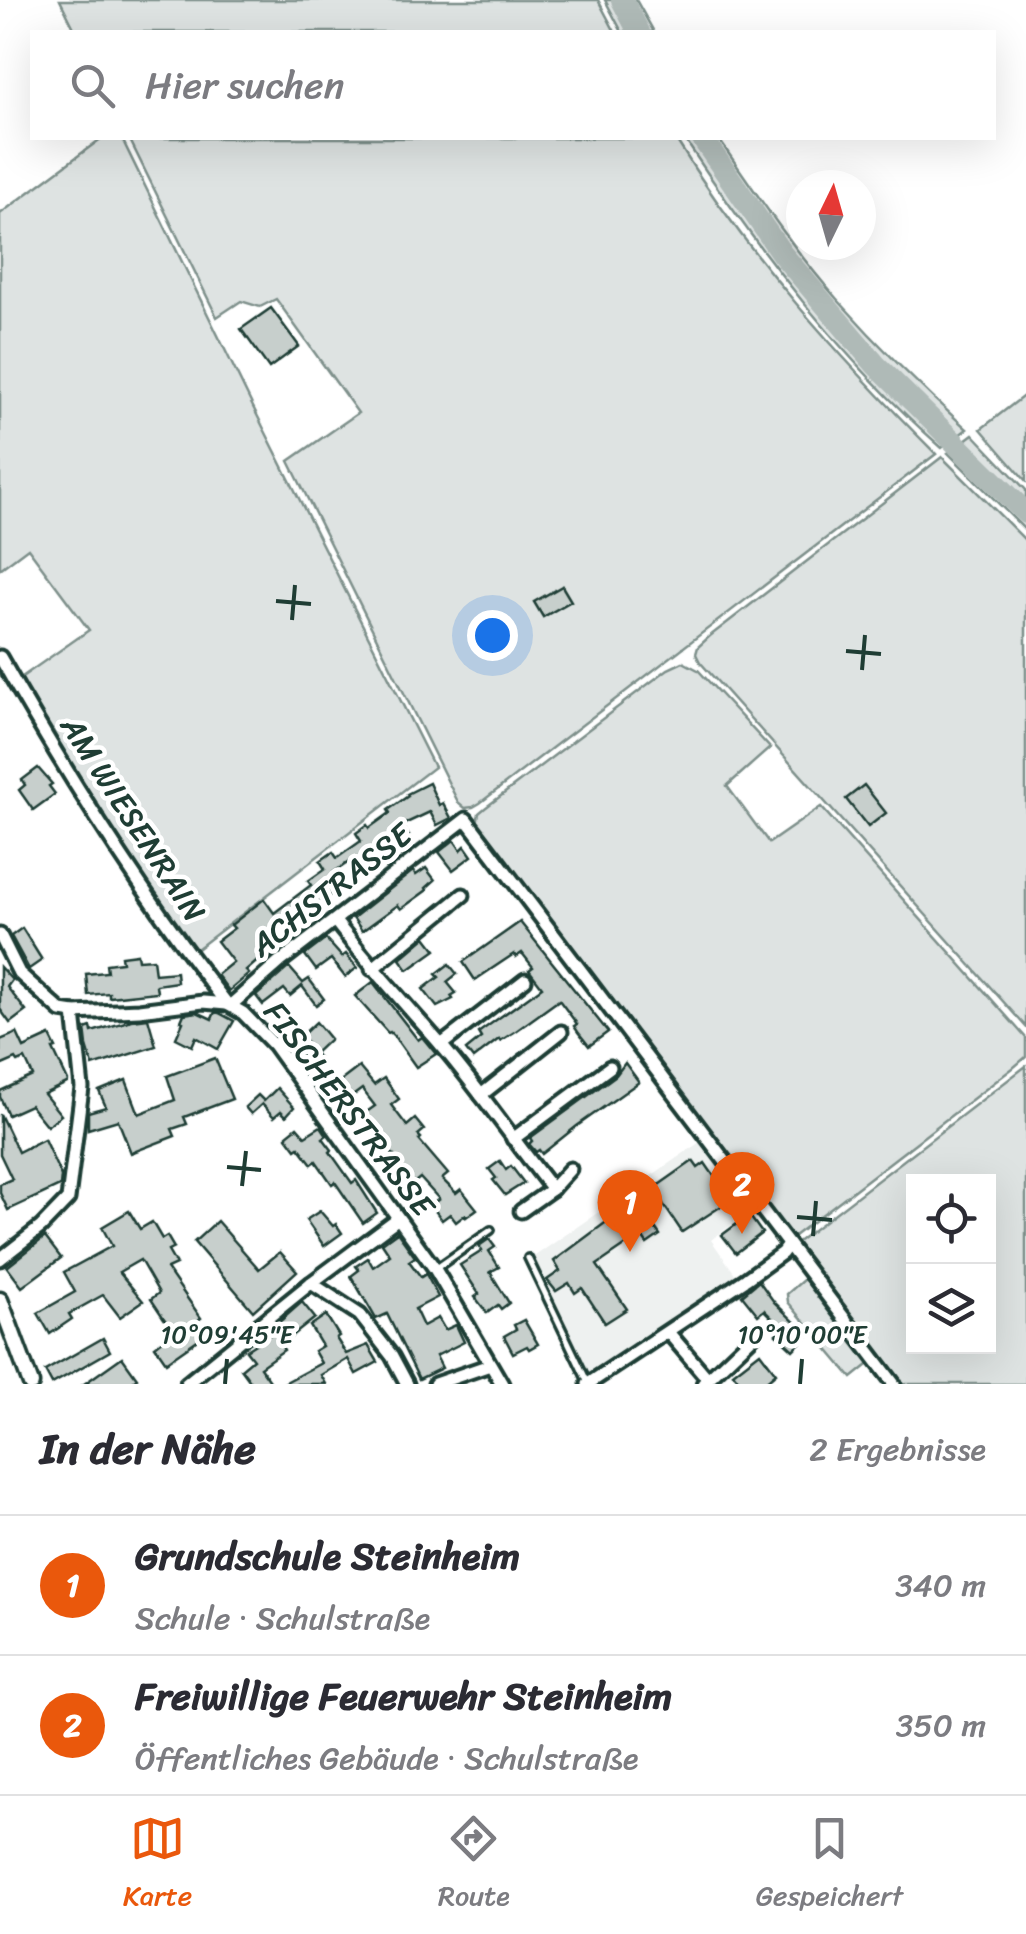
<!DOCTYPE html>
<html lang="de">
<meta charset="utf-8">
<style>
:root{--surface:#fff;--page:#f2f2f3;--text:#2b2b33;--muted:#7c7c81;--line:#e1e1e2;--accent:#ea580c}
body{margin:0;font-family:Sriracha,sans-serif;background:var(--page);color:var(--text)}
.controls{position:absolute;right:30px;bottom:30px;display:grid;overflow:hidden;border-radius:0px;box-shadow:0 10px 40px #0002}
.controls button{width:90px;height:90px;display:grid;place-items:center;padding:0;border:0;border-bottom:2px solid var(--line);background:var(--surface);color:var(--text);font:50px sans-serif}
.compass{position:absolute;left:786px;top:170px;width:90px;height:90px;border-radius:50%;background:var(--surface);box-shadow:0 10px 40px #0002;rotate:5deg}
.you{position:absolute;left:492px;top:635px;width:35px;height:35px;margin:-25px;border:8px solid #fff;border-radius:50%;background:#1a73e8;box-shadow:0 0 0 15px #1a73e833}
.badge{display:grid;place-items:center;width:65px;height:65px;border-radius:50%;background:var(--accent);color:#fff;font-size:32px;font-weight:700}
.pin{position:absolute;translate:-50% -82px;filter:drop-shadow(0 2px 5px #0008)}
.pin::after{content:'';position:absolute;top:52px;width:35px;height:30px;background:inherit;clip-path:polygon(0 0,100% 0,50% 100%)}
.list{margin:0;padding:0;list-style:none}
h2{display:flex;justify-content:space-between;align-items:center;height:130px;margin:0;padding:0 40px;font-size:42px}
h2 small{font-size:32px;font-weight:400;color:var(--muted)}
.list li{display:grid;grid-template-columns:65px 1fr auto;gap:30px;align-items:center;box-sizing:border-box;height:140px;padding:0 40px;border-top:2px solid var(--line)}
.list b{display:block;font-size:38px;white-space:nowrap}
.list p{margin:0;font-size:32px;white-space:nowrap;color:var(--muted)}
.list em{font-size:32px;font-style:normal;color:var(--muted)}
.icon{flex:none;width:55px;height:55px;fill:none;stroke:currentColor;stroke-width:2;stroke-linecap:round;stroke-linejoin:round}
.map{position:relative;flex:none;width:1026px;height:1384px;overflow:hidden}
.search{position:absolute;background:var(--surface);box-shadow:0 10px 40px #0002;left:30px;right:30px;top:30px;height:110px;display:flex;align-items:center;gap:25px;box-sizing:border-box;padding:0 35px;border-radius:0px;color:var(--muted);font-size:38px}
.sheet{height:410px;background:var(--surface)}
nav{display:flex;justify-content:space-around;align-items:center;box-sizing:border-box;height:140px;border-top:2px solid var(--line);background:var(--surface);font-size:28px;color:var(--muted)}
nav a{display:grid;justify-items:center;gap:5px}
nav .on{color:var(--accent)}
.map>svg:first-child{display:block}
.built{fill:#eef1f0}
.green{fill:#dee3e2;stroke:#7e908b;stroke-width:2.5;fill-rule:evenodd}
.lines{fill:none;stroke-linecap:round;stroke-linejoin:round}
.river{stroke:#afbab7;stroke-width:22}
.building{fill:#c7cfcc;stroke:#1f3d34;stroke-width:2.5}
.service-casing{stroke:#1f3d34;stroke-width:12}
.minor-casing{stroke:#1f3d34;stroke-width:19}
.tertiary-casing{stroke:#1f3d34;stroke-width:21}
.service{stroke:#fff;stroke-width:5}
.minor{stroke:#fff;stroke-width:11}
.tertiary{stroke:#fff;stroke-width:14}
.ticks{fill:none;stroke:#1f3d34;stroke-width:4}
.labels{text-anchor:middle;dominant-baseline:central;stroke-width:9;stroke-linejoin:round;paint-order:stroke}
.street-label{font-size:32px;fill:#1f3d34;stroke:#fff}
.ticks-label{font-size:25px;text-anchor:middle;fill:#1f3d34;stroke:#fff;stroke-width:9;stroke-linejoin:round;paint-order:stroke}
</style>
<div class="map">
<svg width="1026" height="1384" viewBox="0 0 1026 1384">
<rect width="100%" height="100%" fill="#fff"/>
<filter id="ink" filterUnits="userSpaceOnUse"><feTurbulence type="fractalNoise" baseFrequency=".01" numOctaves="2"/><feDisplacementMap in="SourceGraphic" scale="20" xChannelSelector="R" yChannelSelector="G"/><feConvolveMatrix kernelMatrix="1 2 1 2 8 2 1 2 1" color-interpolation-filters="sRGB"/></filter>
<g filter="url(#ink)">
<path class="built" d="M703 1140 755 1207 711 1240 738 1278 591 1374 532 1258Z"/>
<g class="green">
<path d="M60 0H598L615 32H76Z"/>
<path d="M605 0H636L654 32H622Z"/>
<path d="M102 138H120L124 143 253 407 434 767 193 952C133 862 73 773 19 679L89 630 28 548 0 569V214Z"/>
<path d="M129 138H675C747 255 839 357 936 454L480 803 473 807 465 808 458 802 289 461 358 413 276 299 260 307 241 301 217 317Z"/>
<path d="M684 138H718C756 193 793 249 837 299 878 345 921 388 967 429L942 448C841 359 757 249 684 138Z"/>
<path d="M1026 394V481L981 429Z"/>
<path d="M973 434 1026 490V531L948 453Z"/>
<path d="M942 457 1026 541V1027L700 662 696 654 698 647 710 636Z"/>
<path d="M683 662 698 670 770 748 727 786 769 843 821 807 1026 1038V1057L1013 1068 794 1236 789 1237 516 880 477 823 479 813 485 808 668 669Z"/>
<path d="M1026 1066V1384H900L796 1246V1243ZM914 1182H988V1346H914Z"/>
<path d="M804 1279 873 1361 852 1378 788 1302 787 1294Z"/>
</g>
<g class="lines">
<g class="river">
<path d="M622 0 639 32"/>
<path d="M702 138 782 254 876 365 1026 513"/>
</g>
</g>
<g class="building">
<path d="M271 308 299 346 269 368 241 329Z"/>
<path d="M562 586 571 601 543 617 534 602Z"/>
<path d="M38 768 52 784 49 786 55 794 33 810 19 790 25 785 22 780Z"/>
<path d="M429 783 439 805 443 803 451 818 437 825 430 812 402 825 409 836 360 872 352 860 334 872 344 886 309 910 313 916 297 928 288 917 273 929 286 946 265 962 262 957 246 971 249 974 229 991 217 975 233 962 217 941 234 928 231 925 264 899 274 913 311 885 308 881 325 869 320 861 333 852 337 858 361 841 356 833 367 825 369 828 390 813 388 810 408 796 407 794Z"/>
<path d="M864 785 886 813 868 827 846 799Z"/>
<path d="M454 840 461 850 465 846 472 856 453 870 439 852Z"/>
<path d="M426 868 435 880 426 888 427 890 401 909 398 905 362 931 353 918 413 871 416 875Z"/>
<path d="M520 922 608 1032 589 1046 578 1032 574 1026 577 1024 559 1000 516 1031 500 1041 499 1039 473 1059 466 1050 481 1038 478 1033 542 987 529 970 533 967 522 953 516 957 514 954 475 980 463 962Z"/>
<path d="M22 928 42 960 29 969 11 936Z"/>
<path d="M426 937 436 950 408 970 400 959Z"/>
<path d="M326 939 342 957 346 954 357 968 345 977 331 959 316 970 305 955Z"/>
<path d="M137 954 138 960 153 959 155 974 176 972 177 982 156 985 157 992 109 997V993L88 995 86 974 107 972 106 964 122 962 121 956Z"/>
<path d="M449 964 457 974 447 982 456 993 451 996 453 999 437 1007 423 989 439 977 436 974Z"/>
<path d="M0 967 12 980 7 987 26 1011 10 1023 0 1009Z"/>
<path d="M289 967 303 983 309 979 324 999 316 1005 302 986 290 996 284 989 263 1005 256 996Z"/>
<path d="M373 982 418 1040 422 1037 436 1054 416 1067 394 1036 390 1032 388 1033 355 996Z"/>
<path d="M197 1012 212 1019 215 1012 219 1013 234 1021 218 1049 196 1037 192 1046 176 1038 183 1022 181 1021 184 1014Z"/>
<path d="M148 1018 156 1046 93 1066 87 1046 85 1029 91 1027 92 1032 132 1020Z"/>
<path d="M316 1022 330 1039 315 1053 319 1058 307 1068 298 1057 310 1047 301 1036Z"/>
<path d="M17 1033 24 1048 50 1036 56 1048 53 1049 68 1081 67 1083 44 1094 61 1115 47 1126 30 1105 8 1115 0 1097V1091L33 1076 25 1059 18 1062 16 1059 0 1066V1040Z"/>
<path d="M215 1058 232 1099 184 1117 187 1124 172 1129 175 1136 131 1153 118 1120 88 1129V1112L106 1107 99 1091 126 1080 139 1114 175 1100 167 1076Z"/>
<path d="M625 1063 639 1082 577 1126 542 1154 539 1150 536 1152 529 1144 532 1141 530 1138 616 1075Z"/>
<path d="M359 1067 374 1085 384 1078 399 1099 391 1105 407 1126 415 1119 424 1130 418 1135 421 1138 419 1140 448 1174 442 1179 456 1193 461 1189 477 1209 466 1217 465 1215 456 1222 450 1214 442 1220 431 1205 439 1199 420 1178 410 1186 402 1177 407 1172 361 1116 375 1106 362 1089 346 1101 334 1086Z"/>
<path d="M277 1088 294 1107 286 1116 281 1111 274 1117 262 1104 251 1114 245 1107 258 1095 264 1101Z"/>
<path d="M0 1114 18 1152 44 1139 61 1176 60 1186 8 1210 0 1193V1184L12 1179 0 1154Z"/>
<path d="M321 1126 327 1135 323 1138 332 1150 330 1152 352 1183 356 1180 377 1213 363 1223 335 1182 332 1184 316 1161 312 1164 299 1147 296 1149 287 1137V1135L297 1127 305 1136Z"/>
<path d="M500 1161 506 1170 511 1166 524 1183 505 1195 493 1180 496 1178 489 1169Z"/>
<path d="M693 1161 698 1168 705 1163 725 1192 718 1197 723 1205 682 1232 653 1189Z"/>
<path d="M636 1200 660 1235 647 1244 641 1235 597 1265 627 1309 605 1323 582 1288 575 1293 569 1283 556 1291 547 1280 560 1271 554 1261Z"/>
<path d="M129 1211 140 1229 152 1222 162 1239 167 1236 174 1248 168 1251 176 1265 167 1269 201 1318 197 1321 206 1334 166 1362 155 1346 173 1332 151 1299 159 1293 140 1260 119 1272 143 1301 120 1317 103 1295 69 1314 72 1319 50 1334 38 1313 75 1292 64 1272 112 1246 102 1227Z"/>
<path d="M320 1211 333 1226 336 1224 342 1233 324 1246 306 1220Z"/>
<path d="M749 1215 762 1233 736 1253 722 1235Z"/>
<path d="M217 1221 259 1269 280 1252 297 1271 253 1311 194 1242Z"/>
<path d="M397 1232 415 1257 409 1261 421 1277 426 1274 438 1297 415 1309 423 1326 438 1318 445 1330 456 1325 464 1342 436 1356 442 1368 419 1379 387 1314 376 1319 351 1276 359 1270 356 1266 368 1258 373 1267 390 1255 382 1243Z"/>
<path d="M45 1237 61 1258 22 1287 7 1267Z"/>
<path d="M489 1239 495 1247 489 1251 499 1267 490 1272 509 1303 501 1309 498 1305 487 1313 475 1297 479 1294 460 1265 482 1251 479 1246Z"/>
<path d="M759 1281 774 1302 808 1335 793 1350 776 1334 782 1328 764 1310 758 1315 742 1295Z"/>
<path d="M302 1302 315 1318 281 1345 284 1350 260 1367 272 1384H252L241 1369 253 1359 246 1350 271 1334 269 1331Z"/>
<path d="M326 1315 339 1336 336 1338 346 1354 368 1345 378 1362 356 1374 348 1359 321 1375 326 1384H282L321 1363 314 1351 322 1346 310 1326Z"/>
<path d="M524 1320 538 1344 529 1349 527 1346 513 1353 504 1336 516 1329 514 1325Z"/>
<path d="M103 1338 110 1351 52 1384 45 1371Z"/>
<path d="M760 1352 776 1373 763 1384H742L733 1373Z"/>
<path d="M122 1357 137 1378 129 1384H84Z"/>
</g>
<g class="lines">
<defs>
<g id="service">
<path d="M528 1258 587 1381"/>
<path d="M438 1267 491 1230"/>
</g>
<g id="minor">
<path d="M0 657C68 777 142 895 227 1004"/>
<path d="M335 921C369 965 406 1005 442 1046 481 1092 515 1142 552 1189"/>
<path d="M0 935 19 973 61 1011 74 1013 139 1010 203 1002 227 1004 243 1013 274 1045 435 1269 502 1384"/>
<path d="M372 969 463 895"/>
<path d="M231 1005 280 962 466 819 894 1384"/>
<path d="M441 1045 525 980"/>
<path d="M481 1095 561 1032"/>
<path d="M513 1139 610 1067"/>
<path d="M521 1211 552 1189 570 1169"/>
<path d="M0 1259 41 1227 68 1199 82 1088 74 1013"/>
<path d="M311 1283 360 1315 392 1356 407 1384"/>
<path d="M668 1332 708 1379 703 1384"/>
<path d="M708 1379 753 1336"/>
<path d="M186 1384 311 1283 397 1219"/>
<path d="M435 1384 490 1365"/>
<path d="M588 1384 746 1279 782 1253 788 1245"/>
</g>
<path id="tertiary" d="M0 1300 31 1384"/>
</defs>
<use href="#service" class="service-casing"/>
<use href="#minor" class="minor-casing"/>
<use href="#tertiary" class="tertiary-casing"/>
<use href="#service" class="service"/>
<use href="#minor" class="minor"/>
<use href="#tertiary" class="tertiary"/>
</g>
</g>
<path class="ticks" d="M276 601 311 604M292 620 295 585M846 651 881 654M862 670 865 635M227 1167 261 1170M242 1186 246 1151M797 1217 832 1220M813 1236 816 1201M225 1384 227 1359M800 1384 802 1359"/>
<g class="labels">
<g class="street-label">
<text transform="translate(133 819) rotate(57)">AM WIESENRAIN</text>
<text transform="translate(331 890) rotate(-38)">ACHSTRASSE</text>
<text transform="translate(349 1109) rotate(53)">FISCHERSTRASSE</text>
</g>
</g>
<g class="ticks-label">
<text x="227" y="1343">10°09'45"E</text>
<text x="802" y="1343">10°10'00"E</text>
</g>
</svg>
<div class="controls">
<button><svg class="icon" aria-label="locate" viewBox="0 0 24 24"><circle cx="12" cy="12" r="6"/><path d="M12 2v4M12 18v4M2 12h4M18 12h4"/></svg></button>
<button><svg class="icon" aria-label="layers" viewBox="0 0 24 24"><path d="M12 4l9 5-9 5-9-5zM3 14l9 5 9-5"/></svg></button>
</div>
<svg class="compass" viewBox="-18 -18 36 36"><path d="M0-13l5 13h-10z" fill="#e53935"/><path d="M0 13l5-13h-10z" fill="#7c7c81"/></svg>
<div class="you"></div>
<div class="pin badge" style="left:630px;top:1252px">1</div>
<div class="pin badge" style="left:742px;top:1234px">2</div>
<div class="search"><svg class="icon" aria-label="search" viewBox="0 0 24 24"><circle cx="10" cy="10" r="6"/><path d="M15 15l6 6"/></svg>Hier suchen</div>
</div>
<section class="sheet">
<h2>In der Nähe<small>2 Ergebnisse</small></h2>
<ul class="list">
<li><span class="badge">1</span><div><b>Grundschule Steinheim</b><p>Schule · Schulstraße</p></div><em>340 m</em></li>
<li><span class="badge">2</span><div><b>Freiwillige Feuerwehr Steinheim</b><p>Öffentliches Gebäude · Schulstraße</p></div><em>350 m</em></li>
</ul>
</section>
<nav>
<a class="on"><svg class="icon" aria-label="map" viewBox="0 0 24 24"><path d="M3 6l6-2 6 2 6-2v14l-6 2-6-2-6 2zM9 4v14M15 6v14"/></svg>Karte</a>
<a><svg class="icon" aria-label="directions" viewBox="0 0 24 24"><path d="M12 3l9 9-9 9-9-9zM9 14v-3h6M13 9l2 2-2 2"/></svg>Route</a>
<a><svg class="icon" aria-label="saved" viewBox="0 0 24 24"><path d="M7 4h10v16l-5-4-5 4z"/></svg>Gespeichert</a>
</nav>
